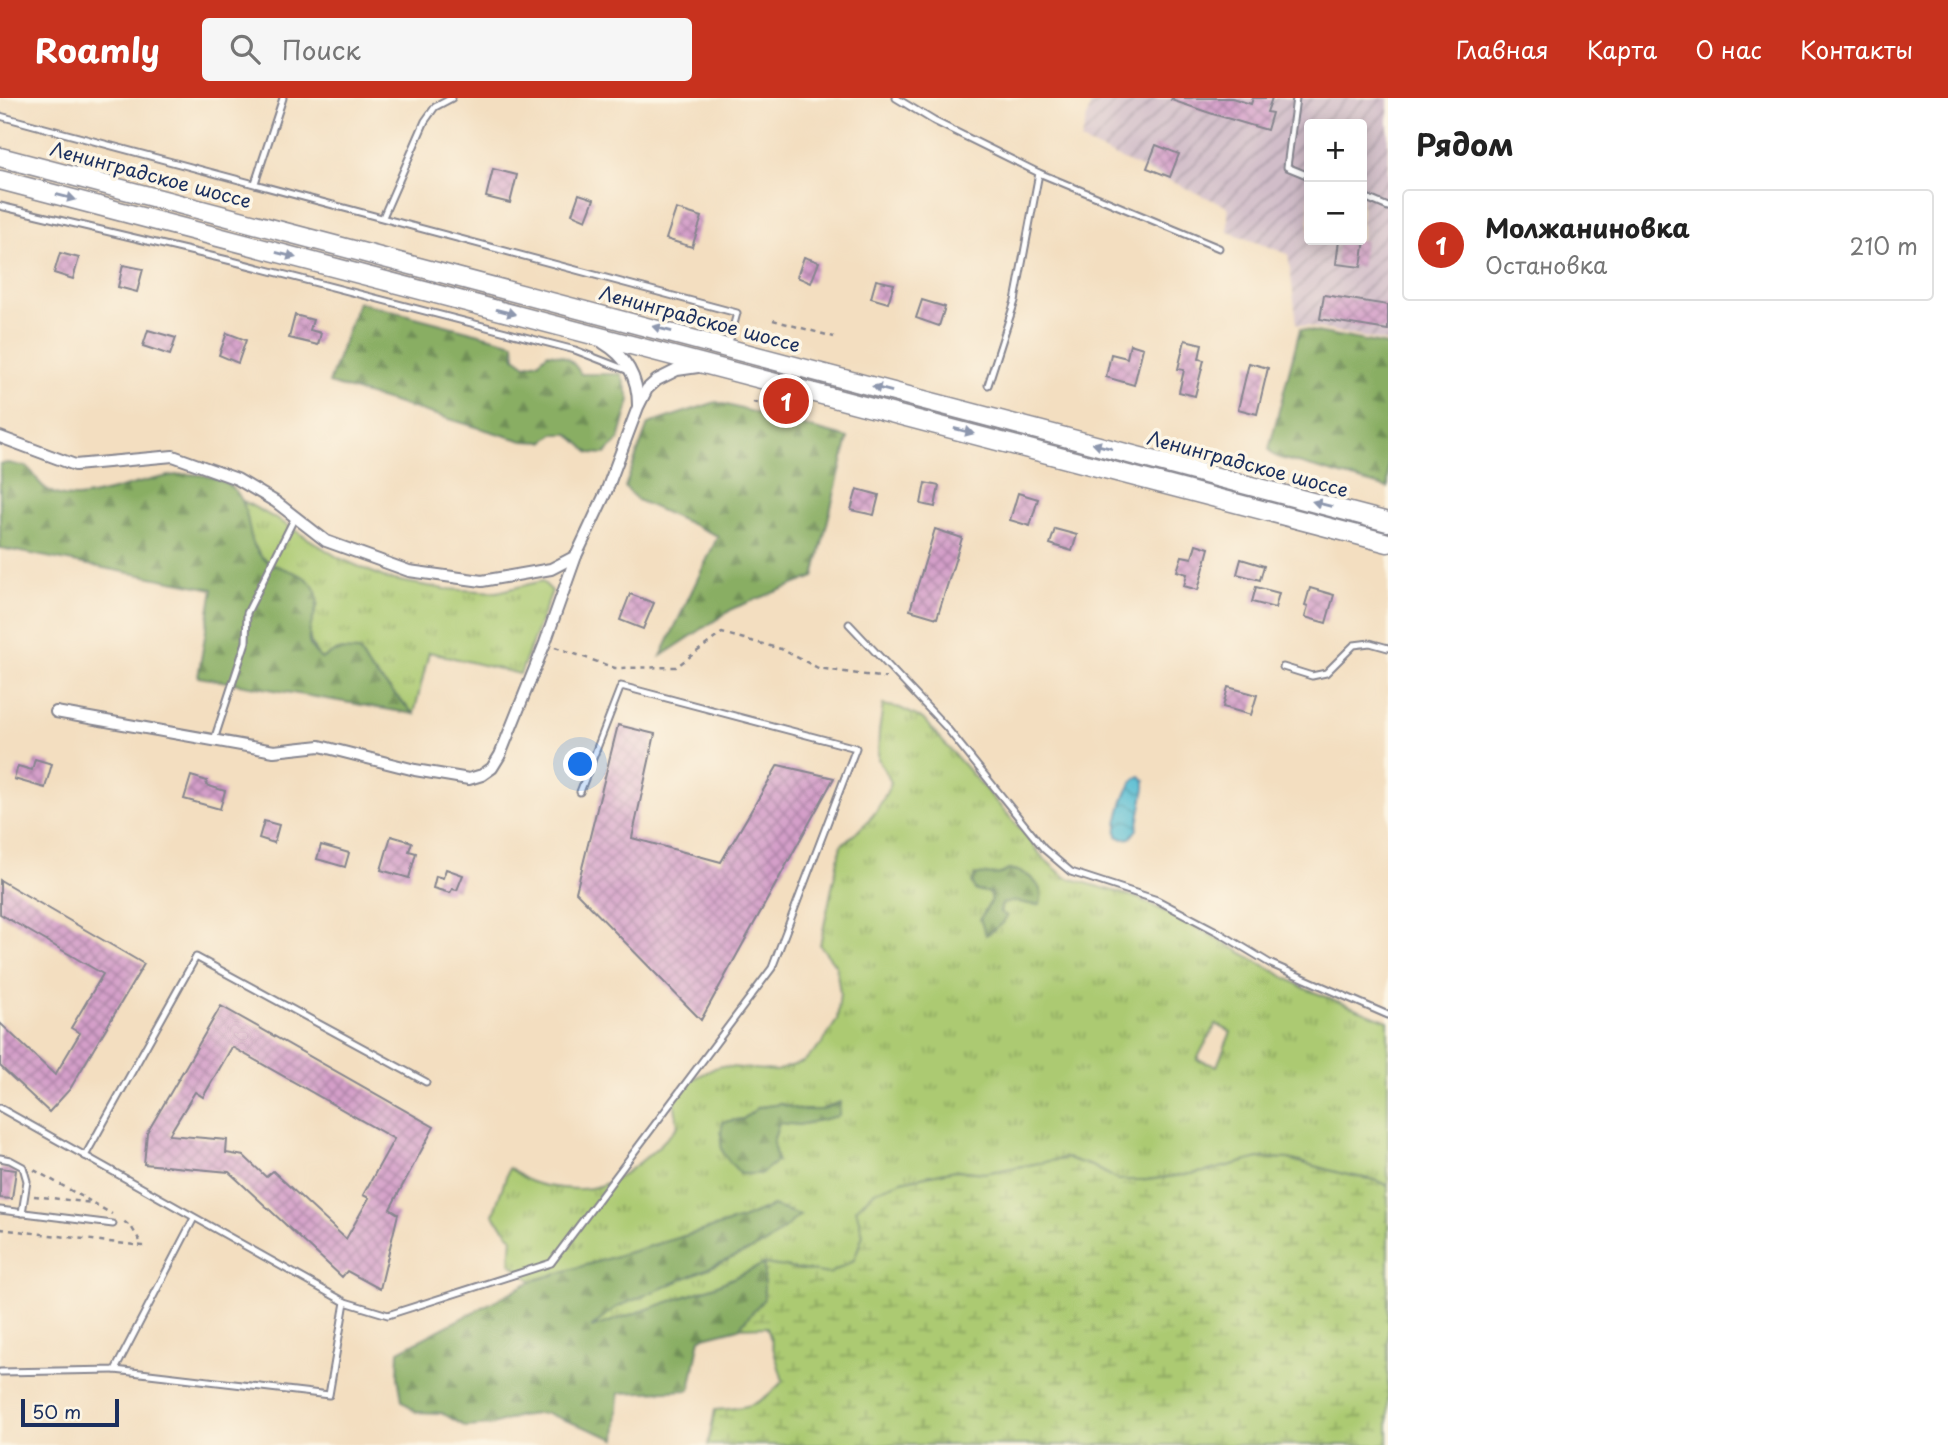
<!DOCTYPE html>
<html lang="ru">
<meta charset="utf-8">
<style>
:root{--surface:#fff;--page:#f6f6f6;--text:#222;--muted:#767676;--line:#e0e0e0;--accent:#c8321e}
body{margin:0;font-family:"Playpen Sans",sans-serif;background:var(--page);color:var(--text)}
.controls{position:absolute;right:21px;top:21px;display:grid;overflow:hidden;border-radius:7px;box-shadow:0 4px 18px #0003}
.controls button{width:63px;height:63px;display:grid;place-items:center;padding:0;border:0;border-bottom:2px solid var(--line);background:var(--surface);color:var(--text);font:35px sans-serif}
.scale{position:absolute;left:21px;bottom:18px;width:98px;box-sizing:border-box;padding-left:7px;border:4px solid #1b2f5e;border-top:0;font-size:19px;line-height:24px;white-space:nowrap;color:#1b2f5e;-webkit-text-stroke:5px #fcf5e5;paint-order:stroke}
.you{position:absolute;left:581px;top:667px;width:24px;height:24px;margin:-18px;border:5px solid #fff;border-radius:50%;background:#1a73e8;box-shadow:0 0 0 10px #1a73e833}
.badge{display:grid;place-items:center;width:46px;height:46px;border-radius:50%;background:var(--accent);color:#fff;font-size:23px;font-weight:700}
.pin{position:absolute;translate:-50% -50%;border:4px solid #fff;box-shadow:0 2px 7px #0006}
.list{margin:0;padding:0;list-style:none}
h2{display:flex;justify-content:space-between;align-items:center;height:91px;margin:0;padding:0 28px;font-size:30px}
h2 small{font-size:23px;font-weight:400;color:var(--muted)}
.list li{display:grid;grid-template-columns:46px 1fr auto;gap:21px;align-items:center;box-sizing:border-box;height:112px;margin:0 14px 14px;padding:0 14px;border:2px solid var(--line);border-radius:7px}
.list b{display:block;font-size:26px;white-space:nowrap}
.list p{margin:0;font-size:23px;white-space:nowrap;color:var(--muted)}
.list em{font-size:23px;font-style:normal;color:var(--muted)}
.icon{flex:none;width:38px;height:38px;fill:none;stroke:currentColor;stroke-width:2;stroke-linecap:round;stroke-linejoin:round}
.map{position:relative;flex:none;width:1388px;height:1347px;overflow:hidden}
header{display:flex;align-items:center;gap:42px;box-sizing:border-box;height:98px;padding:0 35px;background:var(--accent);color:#fff}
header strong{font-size:33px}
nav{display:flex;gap:38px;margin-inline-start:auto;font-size:24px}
.search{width:490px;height:63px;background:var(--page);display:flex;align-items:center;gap:18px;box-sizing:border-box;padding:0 24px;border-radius:7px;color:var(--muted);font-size:26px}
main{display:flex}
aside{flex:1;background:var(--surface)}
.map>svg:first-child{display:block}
.industrial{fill:url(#industrial-furrows);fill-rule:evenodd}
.grass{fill:url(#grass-tufts);stroke:#647c68;stroke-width:2;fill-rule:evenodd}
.forest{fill:url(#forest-firs);stroke:#526e61;stroke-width:2}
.wetland{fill:url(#wetland-marsh);stroke:#647c68;stroke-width:2}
.water{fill:url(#water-waves);stroke:#387698;stroke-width:2}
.building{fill:url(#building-cross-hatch);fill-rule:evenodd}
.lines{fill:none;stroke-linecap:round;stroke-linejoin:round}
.service-casing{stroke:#87868f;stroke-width:9}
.minor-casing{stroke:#87868f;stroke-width:14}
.trunk-casing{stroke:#87868f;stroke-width:21}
.path{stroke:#87868f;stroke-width:2.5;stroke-dasharray:5 5;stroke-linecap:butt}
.service{stroke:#fff;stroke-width:5}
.minor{stroke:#fff;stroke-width:10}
.trunk{stroke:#fff;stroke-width:18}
.oneway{fill:#8d97ae}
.labels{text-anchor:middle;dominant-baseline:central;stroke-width:7;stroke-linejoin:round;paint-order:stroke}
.street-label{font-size:19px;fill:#1b2f5e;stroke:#fcf5e5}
</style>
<header>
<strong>Roamly</strong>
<div class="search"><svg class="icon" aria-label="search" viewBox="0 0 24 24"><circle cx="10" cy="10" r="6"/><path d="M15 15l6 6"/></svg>Поиск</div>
<nav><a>Главная</a><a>Карта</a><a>О нас</a><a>Контакты</a></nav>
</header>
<main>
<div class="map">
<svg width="1388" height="1347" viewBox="0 0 1388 1347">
<defs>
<pattern id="industrial-furrows" width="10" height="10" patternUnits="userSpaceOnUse" patternTransform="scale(1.75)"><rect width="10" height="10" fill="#d1bdc9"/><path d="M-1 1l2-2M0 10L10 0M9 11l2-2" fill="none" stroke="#a99aa6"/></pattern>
<pattern id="grass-tufts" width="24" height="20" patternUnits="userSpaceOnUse" patternTransform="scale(1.75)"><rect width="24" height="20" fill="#acca72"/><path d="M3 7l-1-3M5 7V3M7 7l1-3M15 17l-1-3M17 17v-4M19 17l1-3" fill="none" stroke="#8ba461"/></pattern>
<pattern id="forest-firs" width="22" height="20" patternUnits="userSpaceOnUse" patternTransform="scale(1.75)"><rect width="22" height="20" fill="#89ae64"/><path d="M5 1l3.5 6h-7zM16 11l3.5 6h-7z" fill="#6f8e56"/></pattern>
<pattern id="wetland-marsh" width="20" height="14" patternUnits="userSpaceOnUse" patternTransform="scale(1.75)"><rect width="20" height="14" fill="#acca72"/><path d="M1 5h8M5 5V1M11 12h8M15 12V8" fill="none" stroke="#8ba461"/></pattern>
<pattern id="water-waves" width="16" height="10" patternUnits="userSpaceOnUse" patternTransform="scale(1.75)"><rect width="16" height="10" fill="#56bdd3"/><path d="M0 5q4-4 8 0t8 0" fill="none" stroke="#469aae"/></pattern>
<pattern id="building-cross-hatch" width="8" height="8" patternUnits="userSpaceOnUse" patternTransform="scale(1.75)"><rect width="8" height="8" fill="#d49fc9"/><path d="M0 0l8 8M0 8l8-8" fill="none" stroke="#ab82a6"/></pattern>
</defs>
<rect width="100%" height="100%" fill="#fcf5e5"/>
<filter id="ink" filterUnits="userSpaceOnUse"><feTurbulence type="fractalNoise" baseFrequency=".0143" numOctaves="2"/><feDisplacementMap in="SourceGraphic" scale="14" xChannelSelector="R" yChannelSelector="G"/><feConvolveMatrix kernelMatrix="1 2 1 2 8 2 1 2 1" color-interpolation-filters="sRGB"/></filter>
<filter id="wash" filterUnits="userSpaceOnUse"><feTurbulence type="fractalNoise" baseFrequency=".00686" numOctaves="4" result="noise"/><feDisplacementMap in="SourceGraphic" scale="28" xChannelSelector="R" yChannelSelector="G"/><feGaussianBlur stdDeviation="1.57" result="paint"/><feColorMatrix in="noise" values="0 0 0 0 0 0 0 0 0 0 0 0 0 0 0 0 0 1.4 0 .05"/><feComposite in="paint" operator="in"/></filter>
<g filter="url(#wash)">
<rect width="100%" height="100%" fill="#f3dec0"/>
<path class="industrial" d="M1092 0H1388V244L1297 226 1288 156 1228 134V109L1081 43ZM1309 26H1362V142H1309Z"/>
<g class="grass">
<path d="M243 403 282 424 339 460 388 481 445 491 497 494 542 483 552 493 520 576 429 554 414 616 369 570 359 553 321 562C304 539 308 532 318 506L297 476 278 470 262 459 251 442Z"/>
<path d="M883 607 900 610 923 621 1024 735 1043 760 1065 779 1138 800 1205 834 1306 891 1388 923V1088L1375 1082 1343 1076 1289 1061 1259 1060 1205 1074 1147 1082H1118L1094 1069 1067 1060 985 1075 956 1072 902 1083 863 1137 854 1162 829 1176 764 1166 713 1189 588 1232 615 1210 767 1145 772 1108 742 1121 532 1183 510 1165 512 1139 493 1117 509 1070C516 1074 524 1081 532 1084 544 1089 578 1093 591 1090 621 1085 659 1050 678 1028L674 1002 693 981 719 968 776 973 803 964 822 946 837 922 840 895 836 868 820 847 841 747C867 727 879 714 891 684L878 661 879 634ZM1009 772H1016L1022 776 1025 804 1009 802 1002 806 1000 814 1007 818 1003 825 990 835 984 814 992 802 989 777 995 779ZM1216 926 1231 934 1217 968 1197 962C1203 948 1210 939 1216 926ZM840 1005 799 1027 779 1024 773 1044 777 1063 723 1024 743 1021 760 1009 781 1006 800 1012H821Z"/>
</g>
<g class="forest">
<path d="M358 204 514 245 515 259 526 267 538 264 548 255C565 257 572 261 581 276H621L630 302 619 342 605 356 590 355 569 336H554L543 344 523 343 329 285Z"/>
<path d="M1300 231 1388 247V390L1280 360 1273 357 1269 351Z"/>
<path d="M716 304 848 340 814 479 734 510 661 558 718 438 637 402 625 389 648 326Z"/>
<path d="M9 365C15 367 25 367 29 371 33 374 36 380 39 384 49 396 61 399 76 399 121 397 189 356 231 389 255 408 242 441 263 460 276 472 303 472 313 488 326 507 306 524 309 544 310 550 317 556 321 561L338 552 359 553 369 570 414 616 198 579 213 491 0 450V366Z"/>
<path d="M1008 772C1027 772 1046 787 1040 806 1026 810 1017 798 1002 806L1000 814 1007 818 1003 825 986 837 980 821 992 802 990 795 975 792 972 785 975 778C987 773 997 781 1008 772Z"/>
<path d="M840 1004 839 1018 799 1027 779 1025 773 1044 777 1063 760 1076H741C722 1057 717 1051 723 1024L743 1021 759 1009 781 1006 800 1012H821Z"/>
<path d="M772 1108 800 1117 767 1145 615 1210 591 1230 713 1189 764 1166V1201L739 1230 700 1240 690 1292 619 1295 616 1341 546 1315 519 1318 493 1327 466 1329 442 1315 415 1314 402 1302 398 1279 399 1253 532 1183 742 1121Z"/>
</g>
<path class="wetland" d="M1067 1060 1094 1069 1118 1082H1147L1205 1074 1259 1060 1288 1061 1343 1076 1375 1082 1388 1088V1347H708L715 1312C750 1309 758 1309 783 1283L767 1229 739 1230 764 1201V1166L829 1176 854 1162 863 1137 856 1111 875 1093 902 1083 956 1072 985 1075Z"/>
<path class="water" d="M1140 678 1145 683V690L1137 731 1130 740 1123 741 1117 738C1115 724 1126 683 1140 678Z"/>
<g id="blocks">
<g class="building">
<path d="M1172 0H1232L1251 6 1253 0H1272L1267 14 1272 15 1267 32 1213 16 1171 2Z"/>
<path d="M1156 47 1179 56 1170 79 1147 70Z"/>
<path d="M493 71 517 77 510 105 486 99Z"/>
<path d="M579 96 594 101 586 122 572 116Z"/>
<path d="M676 111 702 119 692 149 666 141Z"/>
<path d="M1339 142H1365L1361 169 1336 166Z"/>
<path d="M60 155 79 160 73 181 54 175Z"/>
<path d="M804 159 819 164 811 185 797 179Z"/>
<path d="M123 167 143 171 137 194 118 189Z"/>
<path d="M876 182 894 186 888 205 871 200Z"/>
<path d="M1324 197 1388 207V232L1320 221Z"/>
<path d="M922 202 945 209 939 228 916 220Z"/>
<path d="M295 217 313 222 310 232 321 235 318 247 289 240Z"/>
<path d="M148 232 176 240 170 257 143 248Z"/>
<path d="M227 235 246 242 238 265 219 257Z"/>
<path d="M1185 242 1202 246 1199 261 1204 262 1195 298 1179 294 1184 272 1178 271Z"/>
<path d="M1130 246 1143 250 1134 287 1106 279 1111 256 1127 260Z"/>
<path d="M1249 265 1268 270 1257 316 1238 311Z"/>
<path d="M925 385 939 388 935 409 921 406Z"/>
<path d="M857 391 879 397 874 417 851 412Z"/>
<path d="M1018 395 1038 401 1030 428 1010 422Z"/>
<path d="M935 431 962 440 937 520 910 512Z"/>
<path d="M1055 431 1077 437 1072 453 1050 446Z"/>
<path d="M1196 446 1209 450 1198 492 1184 488 1187 476 1177 473 1182 458 1192 460Z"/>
<path d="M1241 461 1264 468 1260 482 1237 476Z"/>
<path d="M1256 489 1279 495 1275 510 1252 504Z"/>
<path d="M1310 490 1334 497 1326 525 1305 519 1308 508 1305 507Z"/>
<path d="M630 496 654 505 643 531 620 522Z"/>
<path d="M1228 589 1257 597 1251 617 1223 609Z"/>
<path d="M618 627 655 636 632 740 721 764 778 667 834 680 701 922 576 794Z"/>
<path d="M35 661 52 666 45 690 14 681 18 668 32 672Z"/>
<path d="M191 678 207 683 206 687 225 693 220 711 184 701Z"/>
<path d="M264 723 279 727 274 745 259 740Z"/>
<path d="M391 738 412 744 409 753 416 755 409 780 381 772Z"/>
<path d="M321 747 349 755 345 769 317 761Z"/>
<path d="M446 771 463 777 457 792 452 791 450 795 433 790 436 778 443 780Z"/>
<path d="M0 782 144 866 70 991 49 1014 0 968V925L55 977 80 935 71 930 103 876 0 816Z"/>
<path d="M221 908 434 1029 390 1111 398 1116 380 1191 347 1173 342 1179 229 1074 144 1066 147 1035ZM232 949 394 1041 363 1097 369 1100 346 1141 273 1073 266 1079 244 1058 226 1055 227 1042 169 1037 195 994 203 999Z"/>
<path d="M0 1070 16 1072 12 1101 0 1100Z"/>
</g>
</g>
</g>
<g filter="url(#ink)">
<use href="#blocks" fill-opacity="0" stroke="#87868f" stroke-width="2"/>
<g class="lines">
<defs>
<g id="service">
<path d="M896 0 934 23 1039 75 1015 203 988 287"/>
<path d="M1296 0 1287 69 1309 78"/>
<path d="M0 18 737 215 728 248"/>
<path d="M1039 75 1219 150"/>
<path d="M255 85 283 0"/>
<path d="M1362 98 1388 109"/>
<path d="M0 108 236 164 575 252 629 273"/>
<path d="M383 119 425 23 435 9 452 0"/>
<path d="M849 526 946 629 1044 751 1071 774 1157 802 1218 834 1271 866 1388 917"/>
<path d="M1283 569 1312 578 1326 575 1354 547 1370 545 1388 550"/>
<path d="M214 642 246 544 247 515 295 419"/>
<path d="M0 1010 345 1204 388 1217 551 1165 772 870 856 650 621 588 580 694"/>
<path d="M85 1058 196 859 426 984"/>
<path d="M0 1060 10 1062 23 1069 27 1083 22 1115"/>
<path d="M0 1112 113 1126"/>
<path d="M115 1272 329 1297 345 1204"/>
<path d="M0 1274 115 1272 194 1120"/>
</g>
<g id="minor">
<path d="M603 245C627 259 638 280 638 307"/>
<path d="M0 339 75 367 173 358 237 381 276 404 326 443 409 473 482 483 551 471 576 458"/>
<path d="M56 614 274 653 320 648 415 672 469 681 482 677 492 670 500 657 545 545 576 458 606 394 638 309 647 291 657 282 677 272 698 269"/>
</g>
<g id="trunk">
<path d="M0 59 1388 424"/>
<path d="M0 82 1388 445"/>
</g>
</defs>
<use href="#service" class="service-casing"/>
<use href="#minor" class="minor-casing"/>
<use href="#trunk" class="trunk-casing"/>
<g class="path">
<path d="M773 222 834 239"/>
<path d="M753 304 809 318"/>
<path d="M555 549 615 570 676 569 722 535 781 551 818 570 886 580"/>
<path d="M34 1072 90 1103"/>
<path d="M34 1098 93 1105 112 1116"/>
<path d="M0 1131 143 1148 132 1130 121 1121"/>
</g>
<use href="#service" class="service"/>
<use href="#minor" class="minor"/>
<use href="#trunk" class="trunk"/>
</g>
<defs><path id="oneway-solid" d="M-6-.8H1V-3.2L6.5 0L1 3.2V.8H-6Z" transform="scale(1.75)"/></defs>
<g class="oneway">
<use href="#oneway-solid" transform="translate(66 99) rotate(15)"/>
<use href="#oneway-solid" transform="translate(286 157) rotate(15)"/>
<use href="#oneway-solid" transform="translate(506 214) rotate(15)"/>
<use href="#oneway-solid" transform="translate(662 231) rotate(-165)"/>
<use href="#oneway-solid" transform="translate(882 291) rotate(-165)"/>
<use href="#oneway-solid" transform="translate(964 333) rotate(15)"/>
<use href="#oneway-solid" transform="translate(1102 348) rotate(-165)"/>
<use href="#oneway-solid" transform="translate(1322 406) rotate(-165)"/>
</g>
</g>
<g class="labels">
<g class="street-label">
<text transform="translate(151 76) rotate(15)">Ленинградское шоссе</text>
<text transform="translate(700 220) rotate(15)">Ленинградское шоссе</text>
<text transform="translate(1248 365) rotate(15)">Ленинградское шоссе</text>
</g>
</g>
</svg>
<div class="controls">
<button>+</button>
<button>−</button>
</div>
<div class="scale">50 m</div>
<div class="you"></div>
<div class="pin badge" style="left:786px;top:303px">1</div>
</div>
<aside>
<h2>Рядом<small></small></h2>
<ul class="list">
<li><span class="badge">1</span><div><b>Молжаниновка</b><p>Остановка</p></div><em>210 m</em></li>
</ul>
</aside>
</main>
